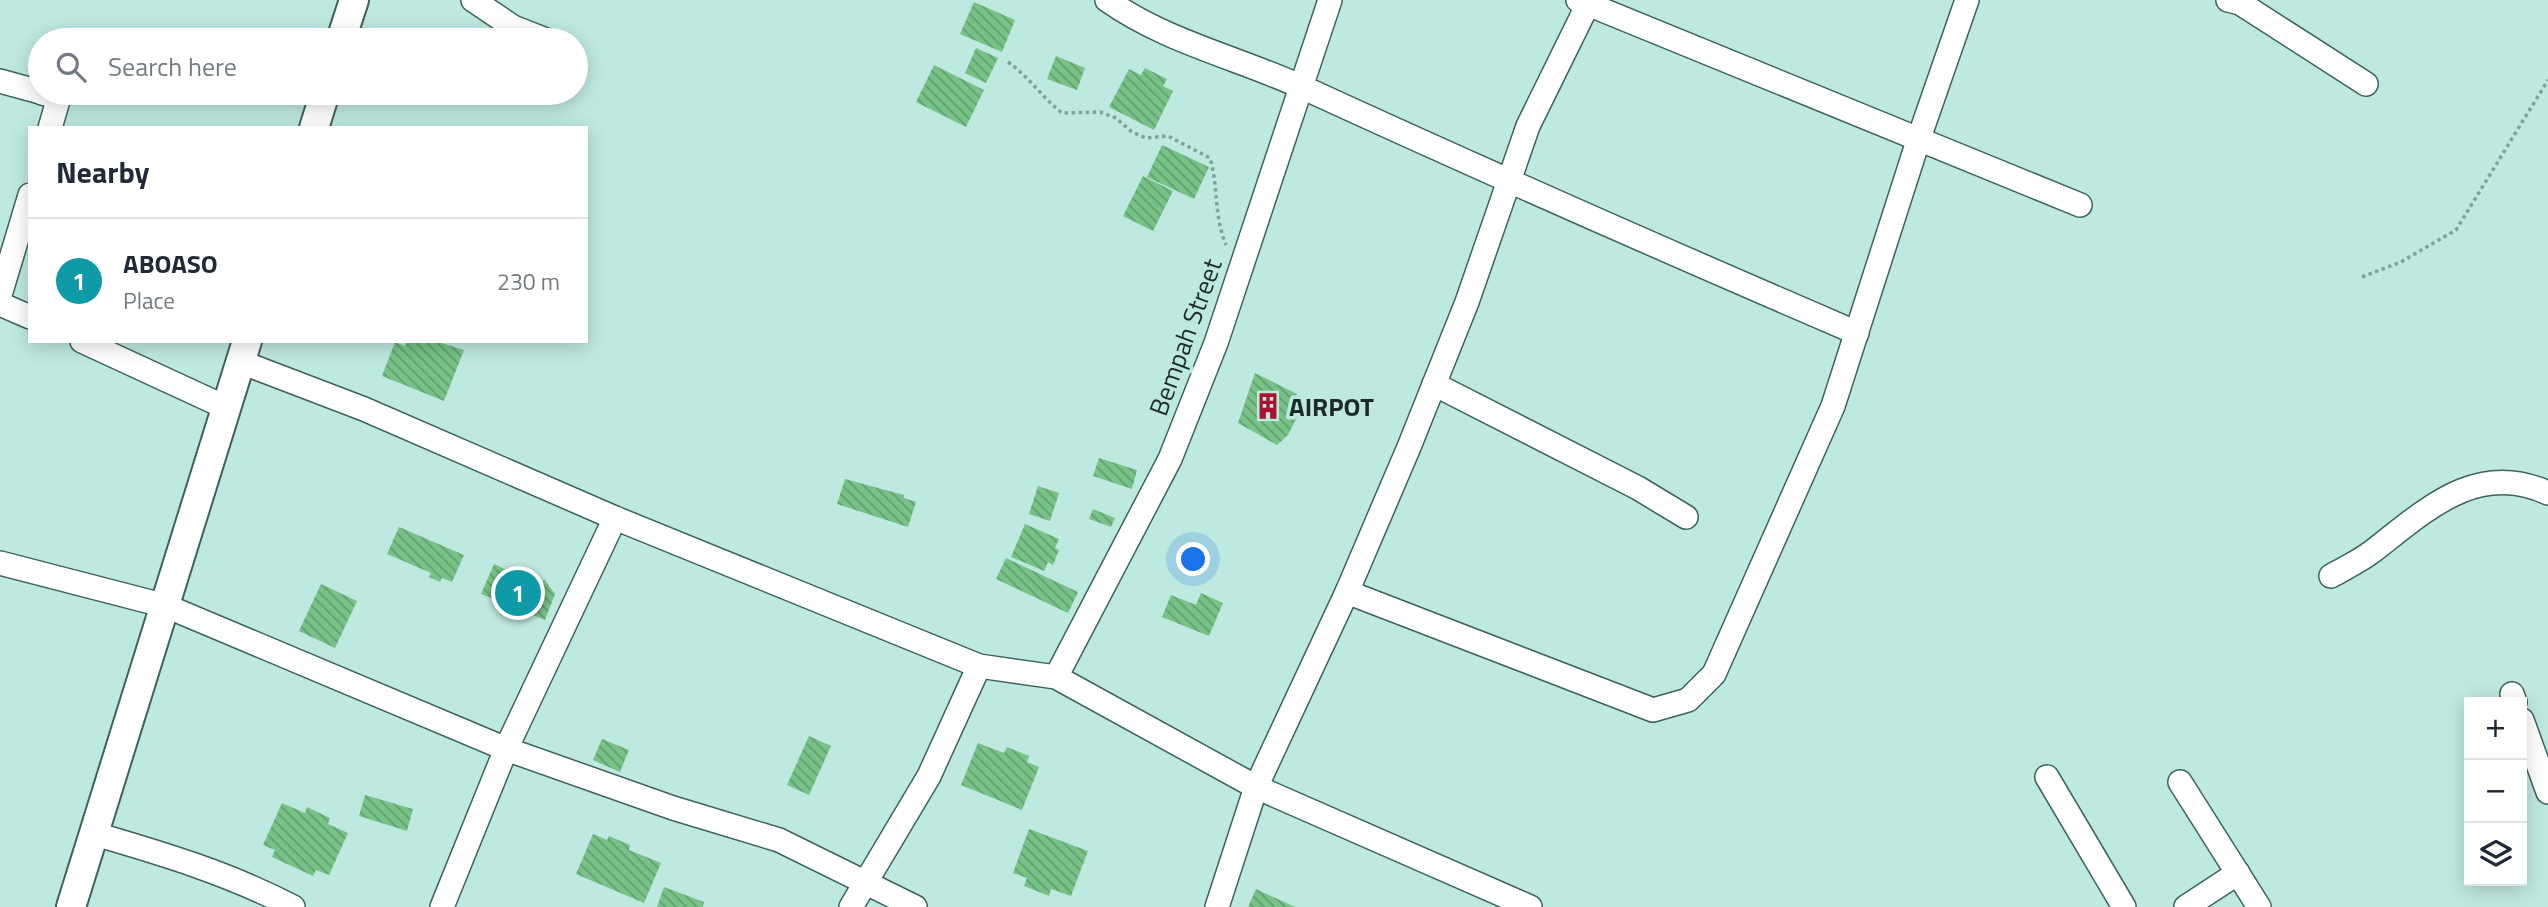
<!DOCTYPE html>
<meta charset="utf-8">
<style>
:root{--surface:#fff;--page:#f2f2f3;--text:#1f2937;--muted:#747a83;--line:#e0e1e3;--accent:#1a73e8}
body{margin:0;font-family:"Titillium Web",sans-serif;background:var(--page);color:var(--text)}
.controls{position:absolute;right:21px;bottom:21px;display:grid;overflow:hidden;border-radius:0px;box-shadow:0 4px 18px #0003}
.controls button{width:63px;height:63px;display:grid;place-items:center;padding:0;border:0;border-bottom:2px solid var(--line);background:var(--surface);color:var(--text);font:35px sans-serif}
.you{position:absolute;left:1194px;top:560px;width:24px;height:24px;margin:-18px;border:5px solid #fff;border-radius:50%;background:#1a73e8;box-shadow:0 0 0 10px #1a73e833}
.badge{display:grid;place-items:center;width:46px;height:46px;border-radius:50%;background:var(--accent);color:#fff;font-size:23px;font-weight:700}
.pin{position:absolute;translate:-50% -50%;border:4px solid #fff;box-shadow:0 2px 7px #0006}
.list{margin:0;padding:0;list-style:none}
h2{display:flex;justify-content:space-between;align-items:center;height:91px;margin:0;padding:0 28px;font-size:30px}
h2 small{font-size:23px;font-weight:400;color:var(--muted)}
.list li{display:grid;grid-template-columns:46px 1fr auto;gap:21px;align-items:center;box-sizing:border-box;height:126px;padding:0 28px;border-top:2px solid var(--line)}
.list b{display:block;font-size:26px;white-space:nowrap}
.list p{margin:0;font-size:23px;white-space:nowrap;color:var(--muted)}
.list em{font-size:23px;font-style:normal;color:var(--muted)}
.icon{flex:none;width:38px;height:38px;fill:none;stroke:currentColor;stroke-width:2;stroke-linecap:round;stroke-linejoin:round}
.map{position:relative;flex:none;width:2548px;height:907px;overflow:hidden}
.search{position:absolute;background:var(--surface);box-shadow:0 4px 18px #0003;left:28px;top:28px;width:560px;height:77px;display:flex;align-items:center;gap:18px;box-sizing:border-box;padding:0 24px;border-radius:38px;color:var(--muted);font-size:26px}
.panel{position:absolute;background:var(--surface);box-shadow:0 4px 18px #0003;left:28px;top:126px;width:560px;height:217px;border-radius:0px}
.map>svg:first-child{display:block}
.building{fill:url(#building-back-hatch)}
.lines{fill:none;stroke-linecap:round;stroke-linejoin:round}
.minor-casing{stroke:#3c635c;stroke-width:26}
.tertiary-casing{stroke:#3c635c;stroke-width:32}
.path{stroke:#80a19b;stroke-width:3.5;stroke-dasharray:3.5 3.5;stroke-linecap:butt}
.minor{stroke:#fff;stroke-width:23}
.tertiary{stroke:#fff;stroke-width:28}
.labels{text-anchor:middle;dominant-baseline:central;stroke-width:7;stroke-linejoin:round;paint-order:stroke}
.street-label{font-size:26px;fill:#1a2b28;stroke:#bee9e1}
.poi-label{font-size:26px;font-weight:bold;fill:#1a2b28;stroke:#bee9e1;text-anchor:start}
</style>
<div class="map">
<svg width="2548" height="907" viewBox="0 0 2548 907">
<defs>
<pattern id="building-back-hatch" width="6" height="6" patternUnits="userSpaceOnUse" patternTransform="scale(1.75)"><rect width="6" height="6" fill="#77c387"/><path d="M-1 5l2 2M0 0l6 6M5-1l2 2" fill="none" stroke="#619f6e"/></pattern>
</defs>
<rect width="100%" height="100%" fill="#bee9e1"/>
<g class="building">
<path d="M974 2 1015 20 1002 52 960 34Z"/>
<path d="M976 48 998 58 986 83 965 73Z"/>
<path d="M1056 56 1085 68 1077 90 1047 79Z"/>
<path d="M934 65 984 90 966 127 916 102Z"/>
<path d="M1145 68 1167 79 1163 86 1173 91 1154 130 1109 107 1129 69 1141 75Z"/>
<path d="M1162 145 1209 167 1194 199 1147 177Z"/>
<path d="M1143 176 1173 191 1153 231 1123 216Z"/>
<path d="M407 341H435L464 350 444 401 382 376 395 342 405 346Z"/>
<path d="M1255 373 1297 394 1288 413 1297 417 1288 435 1277 445 1238 423Z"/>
<path d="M1099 458 1137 470 1132 489 1093 476Z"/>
<path d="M845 479 904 495V498L916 502 908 527 837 504Z"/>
<path d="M1038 486 1059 493 1050 521 1029 514Z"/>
<path d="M1093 509 1115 518 1111 527 1089 519Z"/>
<path d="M1025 524 1059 539 1055 548 1059 550 1053 565 1048 562 1044 571 1011 557Z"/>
<path d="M399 527 464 555 452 582 442 578 440 582 429 577 431 573 387 554Z"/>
<path d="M1006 558 1078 592 1068 613 996 579Z"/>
<path d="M494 564 509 571 506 578 539 592 544 579 555 594 545 620 481 594Z"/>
<path d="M321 584 357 601 335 648 299 631Z"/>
<path d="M1201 593 1223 603 1209 636 1162 617 1171 595 1196 605Z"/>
<path d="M809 736 831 746 809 795 787 785Z"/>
<path d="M602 739 629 750 620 772 593 760Z"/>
<path d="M978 743 1004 753 1007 747 1029 756 1027 762 1039 767 1022 810 961 785Z"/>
<path d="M365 795 413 809 407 831 359 816Z"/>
<path d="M282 803 305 813 307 807 330 818 328 824 348 833 329 875 316 870 313 876 272 857 275 850 263 845Z"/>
<path d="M1029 829 1088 851 1071 896 1051 889 1049 896 1024 886 1027 878 1013 873Z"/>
<path d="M593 834 607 840 609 836 630 845 629 850 661 863 644 903 576 874Z"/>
<path d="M664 887 704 902 703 907H657Z"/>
<path d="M1256 889 1295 907H1248Z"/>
</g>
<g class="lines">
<defs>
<g id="minor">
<path d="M473 0 513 27 546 40"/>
<path d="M1107 0C1166 42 1239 58 1304 88 1487 172 1671 253 1857 333"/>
<path d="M1578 0 2080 205"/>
<path d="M2228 0 2240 3 2366 84"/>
<path d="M0 81 40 92"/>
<path d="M42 93 59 97 50 128"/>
<path d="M0 295 30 195"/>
<path d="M0 304 30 317"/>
<path d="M82 341 227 408"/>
<path d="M241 362 364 409 615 518 979 666 1056 677 1256 787 1530 907"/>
<path d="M1434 384 1638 488 1686 517"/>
<path d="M0 563 166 606 506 749 673 808 779 840 915 907"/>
<path d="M2331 576C2345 568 2360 561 2373 551 2426 510 2477 460 2548 493"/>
<path d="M1347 592 1653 710 1688 700 1714 674 1833 406 1919 138 1967 0"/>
<path d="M1056 677 1170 459 1216 343 1330 0"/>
<path d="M2512 694 2515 702"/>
<path d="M2522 720 2548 792"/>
<path d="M2047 777 2124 907"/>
<path d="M2180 782 2259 907"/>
<path d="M95 834C164 854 230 874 293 907"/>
<path d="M442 907 506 749 615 518"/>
<path d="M851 907 929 776 979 666"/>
<path d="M1217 907 1256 787 1347 592 1409 447 1467 302 1528 126 1590 0"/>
<path d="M2186 907 2238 873"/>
</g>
<g id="tertiary">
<path d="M341 40 354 0"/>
<path d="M314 128 325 93"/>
<path d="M71 907 247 341"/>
</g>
</defs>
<use href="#minor" class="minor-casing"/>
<use href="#tertiary" class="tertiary-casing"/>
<g class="path">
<path d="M1008 62C1028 76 1042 97 1062 113L1100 112 1116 118 1132 132 1146 138 1168 136 1210 158C1219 189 1213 212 1226 245"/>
<path d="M2362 277 2401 262 2456 230 2548 80"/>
</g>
<use href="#minor" class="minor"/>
<use href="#tertiary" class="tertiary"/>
</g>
<defs>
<symbol id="building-bare" viewBox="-9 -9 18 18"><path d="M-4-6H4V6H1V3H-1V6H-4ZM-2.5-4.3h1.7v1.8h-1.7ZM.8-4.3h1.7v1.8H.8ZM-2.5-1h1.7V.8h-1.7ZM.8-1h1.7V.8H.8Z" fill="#a91131" stroke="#bee9e1" stroke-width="2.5" paint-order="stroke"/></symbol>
</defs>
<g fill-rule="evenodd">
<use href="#building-bare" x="1249" y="387" width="38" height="38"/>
</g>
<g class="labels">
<g class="street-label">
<text transform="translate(1185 337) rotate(-70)">Bempah Street</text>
</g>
<g class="poi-label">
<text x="1289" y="406">AIRPOT</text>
</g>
</g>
</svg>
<div class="controls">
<button>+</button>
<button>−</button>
<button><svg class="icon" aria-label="layers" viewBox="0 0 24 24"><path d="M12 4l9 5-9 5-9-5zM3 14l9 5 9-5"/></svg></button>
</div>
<div class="you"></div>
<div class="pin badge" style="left:518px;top:593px;background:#0f9aa8">1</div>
<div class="search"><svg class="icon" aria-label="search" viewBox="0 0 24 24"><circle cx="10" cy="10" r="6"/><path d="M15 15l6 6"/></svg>Search here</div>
<section class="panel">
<h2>Nearby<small></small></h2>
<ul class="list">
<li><span class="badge" style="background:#0f9aa8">1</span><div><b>ABOASO</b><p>Place</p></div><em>230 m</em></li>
</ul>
</section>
</div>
